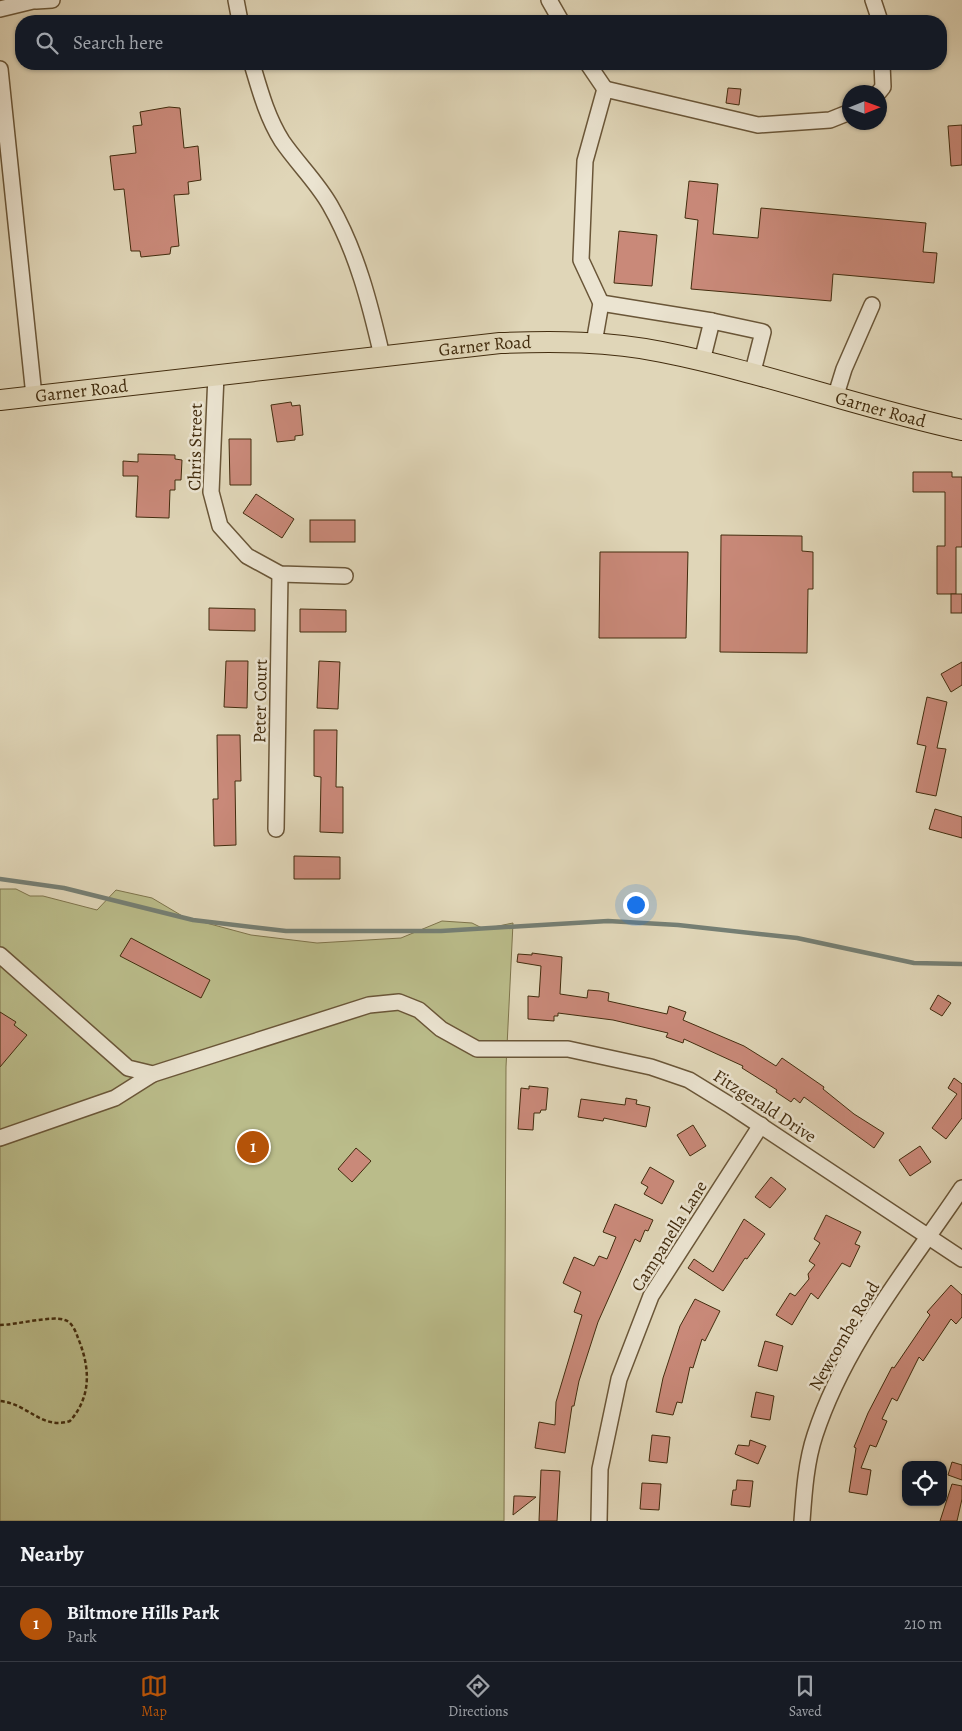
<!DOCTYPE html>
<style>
:root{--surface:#171b24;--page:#242831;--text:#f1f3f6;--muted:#9ea1a6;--line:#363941;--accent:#b45309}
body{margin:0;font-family:Alegreya,serif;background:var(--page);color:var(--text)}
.controls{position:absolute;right:15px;bottom:15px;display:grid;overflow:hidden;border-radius:10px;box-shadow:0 1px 4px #0004}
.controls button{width:45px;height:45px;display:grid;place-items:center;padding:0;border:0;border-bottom:1px solid var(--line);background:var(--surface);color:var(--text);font:25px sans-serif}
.compass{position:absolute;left:842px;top:85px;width:45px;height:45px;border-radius:50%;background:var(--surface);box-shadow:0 1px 4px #0004;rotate:89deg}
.you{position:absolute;left:635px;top:904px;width:18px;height:18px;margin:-12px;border:4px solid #fff;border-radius:50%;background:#1a73e8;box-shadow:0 0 0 8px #1a73e833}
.badge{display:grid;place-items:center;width:32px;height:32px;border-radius:50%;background:var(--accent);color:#fff;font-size:16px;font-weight:700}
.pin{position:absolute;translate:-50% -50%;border:2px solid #fff;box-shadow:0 1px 5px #0006}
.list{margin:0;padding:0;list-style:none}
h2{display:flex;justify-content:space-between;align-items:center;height:65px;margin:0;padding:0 20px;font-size:21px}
h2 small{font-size:16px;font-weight:400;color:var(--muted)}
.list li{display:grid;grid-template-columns:32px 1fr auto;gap:15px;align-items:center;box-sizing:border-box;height:75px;padding:0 20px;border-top:1px solid var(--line)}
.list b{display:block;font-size:19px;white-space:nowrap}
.list p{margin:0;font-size:16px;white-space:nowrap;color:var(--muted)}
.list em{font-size:16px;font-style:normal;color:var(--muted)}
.icon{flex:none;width:28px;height:28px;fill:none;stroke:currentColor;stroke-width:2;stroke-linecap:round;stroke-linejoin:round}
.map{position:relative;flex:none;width:962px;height:1521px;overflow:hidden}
.search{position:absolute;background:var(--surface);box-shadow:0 1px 4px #0004;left:15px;right:15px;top:15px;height:55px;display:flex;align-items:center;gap:12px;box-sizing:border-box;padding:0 18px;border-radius:20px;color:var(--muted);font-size:19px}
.sheet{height:140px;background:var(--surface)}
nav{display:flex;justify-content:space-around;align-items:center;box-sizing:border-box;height:70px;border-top:1px solid var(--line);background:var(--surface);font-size:14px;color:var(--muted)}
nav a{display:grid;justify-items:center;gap:2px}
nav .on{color:var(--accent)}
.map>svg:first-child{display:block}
.green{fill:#babc8a;stroke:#7e744c}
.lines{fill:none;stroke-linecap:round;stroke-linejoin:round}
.stream{stroke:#757f74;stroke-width:4.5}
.building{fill:#c98979;stroke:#422c0e}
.minor-casing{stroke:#6a5638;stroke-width:18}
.major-casing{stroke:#422c0e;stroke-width:22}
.path{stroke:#422c0e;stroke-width:2.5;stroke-dasharray:4 2.5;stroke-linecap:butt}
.minor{stroke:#ebe4d1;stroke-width:15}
.major{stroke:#e0d6b8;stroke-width:20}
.labels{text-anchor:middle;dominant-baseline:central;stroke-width:5;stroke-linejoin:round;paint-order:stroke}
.street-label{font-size:18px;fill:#422c0e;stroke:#ebe4d1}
</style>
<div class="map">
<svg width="962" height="1521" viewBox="0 0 962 1521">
<rect width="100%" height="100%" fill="#e0d6b8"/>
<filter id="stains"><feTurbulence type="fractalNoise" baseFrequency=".004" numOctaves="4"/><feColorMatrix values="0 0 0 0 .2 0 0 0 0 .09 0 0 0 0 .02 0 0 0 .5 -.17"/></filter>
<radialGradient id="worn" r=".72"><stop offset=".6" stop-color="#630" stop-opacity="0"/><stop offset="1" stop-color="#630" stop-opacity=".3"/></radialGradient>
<path class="green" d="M0 889H16L30 896H43L97 910 116 890 152 898 184 917 251 935 317 943 401 938 442 921 472 923 484 929 513 923 506 1067 504 1521H0Z"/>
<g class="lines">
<path class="stream" d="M0 879 64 888 193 920 286 931H441L608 921 678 925 797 938 914 963 962 964"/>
</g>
<g class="building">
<path d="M728 88 741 89 739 105 726 103Z"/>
<path d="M169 107 180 108 184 148 198 146 201 180 188 182 189 194 174 195 179 246 171 247 170 254 141 257 140 251H131L124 189 114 190 110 156 136 153 133 126 142 125 140 112Z"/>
<path d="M962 125V165L951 166 948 126Z"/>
<path d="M689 181 718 184 713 234 758 238 761 208 926 223 923 252 937 253 934 283 833 274 831 301 691 289 698 220 685 218Z"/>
<path d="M619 231 657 235 652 286 614 283Z"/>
<path d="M291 402 292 406 300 405 303 435 295 436V440L277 442 271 405Z"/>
<path d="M229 439H251V485H230Z"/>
<path d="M138 454 175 455V459L182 460 181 480H175V490H170L169 518 136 517 138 476H123V461L138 462Z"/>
<path d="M913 472H952V477H962V547H956V594H937V546H945V492H913Z"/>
<path d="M256 494 294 519 282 538 243 513Z"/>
<rect x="310" y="520" width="45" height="22"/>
<path d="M721 535 802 536V551L813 552V589H808L807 653 720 652Z"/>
<path d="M600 552H688L686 638H599Z"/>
<rect x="951" y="594" width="11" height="19"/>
<path d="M209 608 255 609V631L209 630Z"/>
<path d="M300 609 346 610V632H300Z"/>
<path d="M226 661H248L247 708 224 707Z"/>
<path d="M319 661 340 662 338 709 317 708Z"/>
<path d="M962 662V685L951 692 941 674Z"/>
<path d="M927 697 947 702 937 748 946 749 936 796 916 792 926 746 917 744Z"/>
<path d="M314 730H337L336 787H343V833L320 832 321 777 314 776Z"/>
<path d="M217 735H240L241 781H235L236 845 214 846 213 799H218Z"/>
<path d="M935 809 962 817V838L929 829Z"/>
<path d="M294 856 340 857V879H294Z"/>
<path d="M131 938 210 980 201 998 120 956Z"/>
<path d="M532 953 562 957 560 994 587 998 588 990 600 991 609 993 608 1001 667 1014 669 1006 686 1012 683 1020 744 1046 776 1066 782 1058 824 1087 823 1089 854 1114 884 1133 874 1148 804 1097 800 1103 794 1098 791 1102 776 1092 777 1090 742 1068 743 1066 684 1039 683 1043 666 1037 668 1033 613 1020 558 1013V1016H554V1021L528 1019V996L539 997 541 966 517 962 518 954 532 955Z"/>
<path d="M938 995 951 1003 942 1016 930 1009Z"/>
<path d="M0 1012 16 1022 14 1025 27 1035 0 1067Z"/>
<path d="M954 1078 962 1084V1118L946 1139 932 1128 957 1094 948 1088Z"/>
<path d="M529 1086 548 1088 546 1110H541L540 1113H534L533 1130 518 1129 521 1088 529 1089Z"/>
<path d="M626 1098 637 1100 636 1104 650 1107 646 1127 604 1118 603 1121 578 1117 581 1099 625 1105Z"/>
<path d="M693 1125 706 1146 690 1156 677 1135Z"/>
<path d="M920 1146 931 1162 910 1176 899 1160Z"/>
<path d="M356 1148 371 1161 352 1182 338 1169Z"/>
<path d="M650 1167 674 1181 662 1204 644 1194 648 1187 641 1183Z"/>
<path d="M771 1177 786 1189 770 1208 755 1197Z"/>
<path d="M615 1204 653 1220 648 1231 645 1230 640 1242 635 1239 598 1322 579 1381 574 1406H572L565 1453 535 1448 539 1422 555 1425 556 1402 582 1315 574 1312 581 1292 563 1283 574 1257 594 1266 599 1256 607 1259 616 1237 603 1232Z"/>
<path d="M826 1215 861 1232 855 1244 860 1246 850 1267 842 1263 818 1299 811 1293 792 1325 776 1315 790 1293 795 1296 809 1279 808 1274 815 1265 809 1261 820 1243 814 1239Z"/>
<path d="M744 1219 765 1234 747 1259 745 1258 723 1291 688 1268 694 1259 713 1272Z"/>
<path d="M951 1285 962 1295V1317L956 1324 951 1319 923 1361 919 1357 897 1401 892 1398 882 1419 887 1421 876 1447 870 1445 861 1468 871 1470 867 1495 849 1492 856 1448 854 1447 868 1413 892 1367 894 1368 930 1315 927 1312Z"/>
<path d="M695 1299 720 1311 705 1341 702 1339 693 1368 690 1367 682 1403 677 1402 673 1415 656 1412 663 1378 680 1326Z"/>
<path d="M765 1341 783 1346 777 1371 758 1366Z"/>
<path d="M756 1392 774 1396 770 1420 751 1417Z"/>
<path d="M652 1435 670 1437 667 1463 649 1461Z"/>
<path d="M750 1440 766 1446 758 1464 735 1454 738 1445 749 1446Z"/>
<path d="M952 1462 962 1465V1480L948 1475Z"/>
<path d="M541 1470 560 1471 557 1521H539Z"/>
<path d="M737 1480 753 1481 750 1507 731 1505 733 1490H736Z"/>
<path d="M642 1483 661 1484 659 1510 640 1509Z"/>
<path d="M952 1484 962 1486V1499L957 1521H940Z"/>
<path d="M514 1496H520L536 1497 513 1515Z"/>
</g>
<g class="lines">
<defs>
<g id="minor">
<path d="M236 0 240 21"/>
<path d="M549 0 561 21"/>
<path d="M873 0 880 21"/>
<path d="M36 1 52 0"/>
<path d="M0 9 37 0"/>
<path d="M252 64C260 91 267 117 282 141 297 163 317 182 330 205 357 252 370 304 382 356"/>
<path d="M588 64 605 89"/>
<path d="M0 69 34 396"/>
<path d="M879 92 883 87 882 64"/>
<path d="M601 303 581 260 585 161 605 89 758 125 830 120 850 112"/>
<path d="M594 343 601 303 712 321 763 332 752 375"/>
<path d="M702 361 712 321"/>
<path d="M216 375 211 492 220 526 247 556 280 574 345 576"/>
<path d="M835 398 844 369 872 305"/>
<path d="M276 829 280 574"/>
<path d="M0 955 128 1068 153 1074 369 1005 399 1002 419 1010 441 1029 477 1049H568L651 1067 689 1080 728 1104 962 1259"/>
<path d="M0 1138 115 1098 153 1074"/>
<path d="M599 1521 600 1469 619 1379 651 1296 761 1125"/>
<path d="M802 1521C804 1493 806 1462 815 1435 845 1343 909 1267 962 1188"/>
</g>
<g id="major">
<path id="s1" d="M0 400 500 343C554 341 609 341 662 352 763 372 861 408 962 430"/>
</g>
</defs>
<use href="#minor" class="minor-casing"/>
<use href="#major" class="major-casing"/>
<path class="path" d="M0 1325C16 1325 52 1315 65 1320 72 1322 76 1332 78 1338 90 1367 92 1396 70 1421 41 1430 29 1404 0 1401"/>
<use href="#minor" class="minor"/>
<use href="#major" class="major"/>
</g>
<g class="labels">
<g class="street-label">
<text stroke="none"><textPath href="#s1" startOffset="488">Garner Road</textPath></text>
<text stroke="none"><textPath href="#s1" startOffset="82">Garner Road</textPath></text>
<text stroke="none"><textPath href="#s1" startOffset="892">Garner Road</textPath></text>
<text transform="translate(195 447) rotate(-89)">Chris Street</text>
<text transform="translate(260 701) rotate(-89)">Peter Court</text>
<text transform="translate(765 1106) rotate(33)">Fitzgerald Drive</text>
<text transform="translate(669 1236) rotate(-58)">Campanella Lane</text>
<text transform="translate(844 1336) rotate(-60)">Newcombe Road</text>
</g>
</g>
<rect width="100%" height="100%" filter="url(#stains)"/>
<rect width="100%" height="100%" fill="url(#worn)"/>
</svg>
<div class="controls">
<button><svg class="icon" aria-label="locate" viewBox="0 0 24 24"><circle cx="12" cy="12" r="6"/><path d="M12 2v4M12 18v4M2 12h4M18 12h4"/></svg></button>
</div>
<svg class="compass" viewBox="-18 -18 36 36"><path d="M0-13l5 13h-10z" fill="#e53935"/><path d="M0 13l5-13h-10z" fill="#9ea1a6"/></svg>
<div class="you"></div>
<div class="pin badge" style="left:253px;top:1147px">1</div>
<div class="search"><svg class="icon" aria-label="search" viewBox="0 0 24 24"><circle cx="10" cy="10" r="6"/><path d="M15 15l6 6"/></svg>Search here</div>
</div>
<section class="sheet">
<h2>Nearby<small></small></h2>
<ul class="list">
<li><span class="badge">1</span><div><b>Biltmore Hills Park</b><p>Park</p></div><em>210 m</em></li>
</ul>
</section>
<nav>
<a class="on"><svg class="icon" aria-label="map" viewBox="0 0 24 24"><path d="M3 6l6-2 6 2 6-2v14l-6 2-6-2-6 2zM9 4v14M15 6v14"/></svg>Map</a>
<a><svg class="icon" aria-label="directions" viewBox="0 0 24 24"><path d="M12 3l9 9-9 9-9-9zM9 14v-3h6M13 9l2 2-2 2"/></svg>Directions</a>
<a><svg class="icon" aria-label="saved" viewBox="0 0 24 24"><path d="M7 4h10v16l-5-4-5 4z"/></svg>Saved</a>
</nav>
